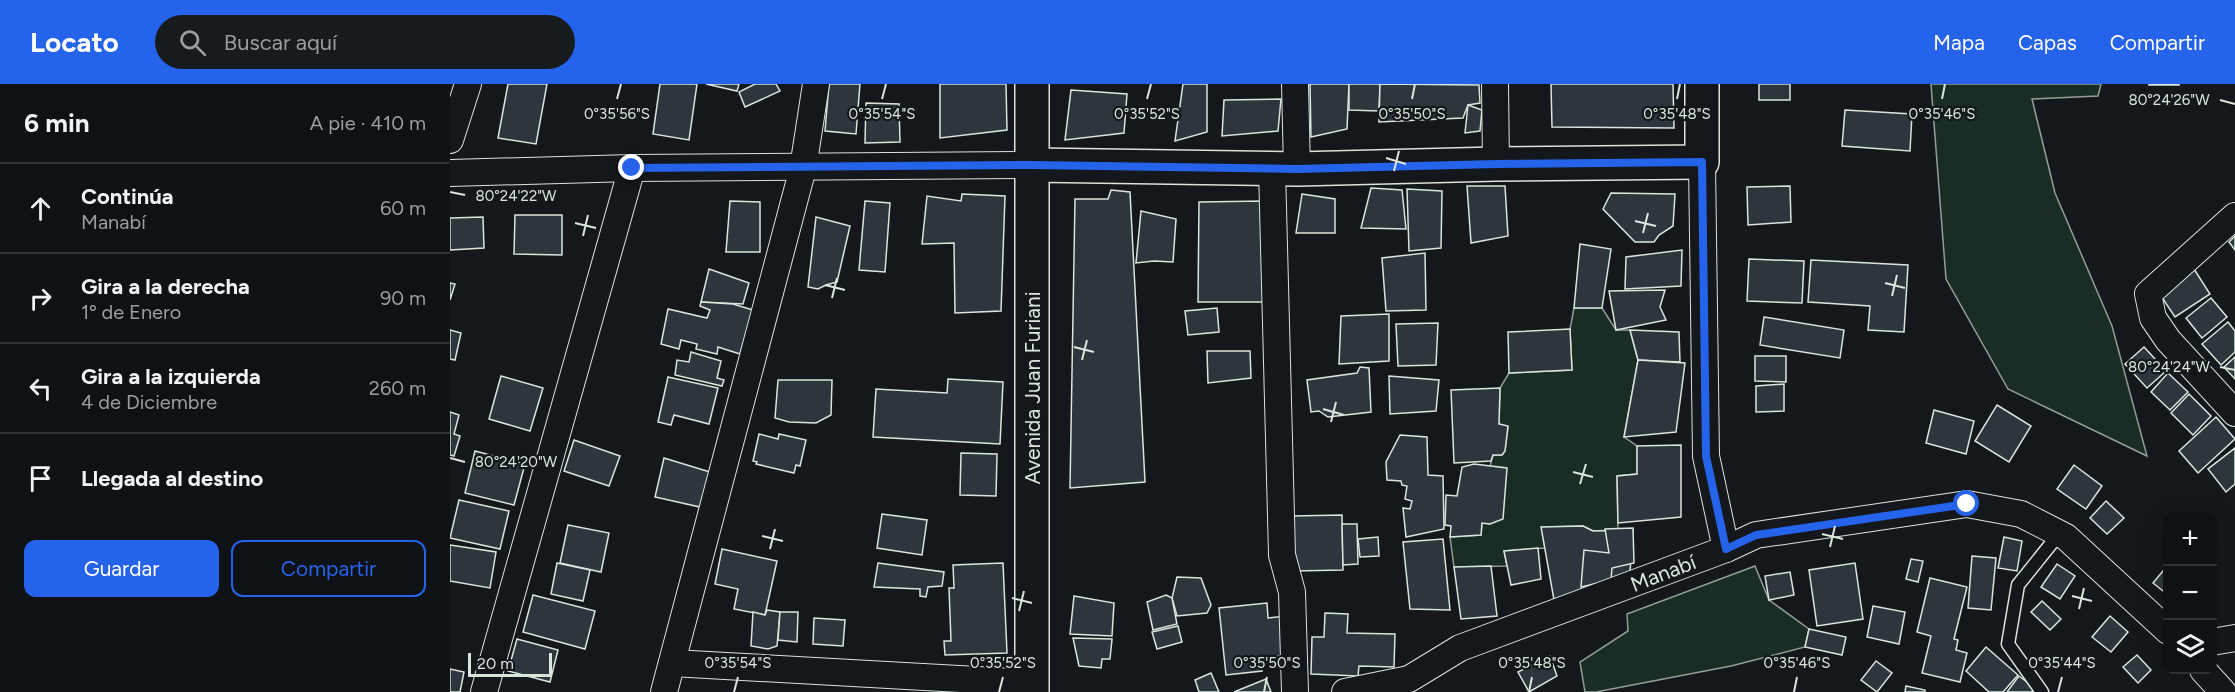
<!DOCTYPE html>
<html lang="es">
<meta charset="utf-8">
<style>
:root{--surface:#0f1215;--page:#181b1e;--text:#f1f3f6;--muted:#9b9ea0;--line:#2f3234;--accent:#2563eb}
body{margin:0;font-family:Figtree,sans-serif;background:var(--page);color:var(--text)}
.controls{position:absolute;right:18px;bottom:18px;display:grid;overflow:hidden;border-radius:12px;box-shadow:0 6px 24px #0002}
.controls button{width:54px;height:54px;display:grid;place-items:center;padding:0;border:0;border-bottom:2px solid var(--line);background:var(--surface);color:var(--text);font:30px sans-serif}
.scale{position:absolute;left:18px;bottom:15px;width:84px;box-sizing:border-box;padding-left:6px;border:3px solid #d8e6dc;border-top:0;font-size:16px;line-height:21px;white-space:nowrap;color:#d8e6dc;-webkit-text-stroke:4px #14181c;paint-order:stroke}
.stop{position:absolute;width:18px;height:18px;margin:-14px;border:4px solid #2563eb;border-radius:50%;background:#fff}
.stop.end{background:#2563eb;border-color:#fff;box-shadow:0 2px 6px #0008}
.list{margin:0;padding:0;list-style:none}
h2{display:flex;justify-content:space-between;align-items:center;height:78px;margin:0;padding:0 24px;font-size:26px}
h2 small{font-size:20px;font-weight:400;color:var(--muted)}
.list li{display:grid;grid-template-columns:39px 1fr auto;gap:18px;align-items:center;box-sizing:border-box;height:90px;padding:0 24px;border-top:2px solid var(--line)}
.list b{display:block;font-size:22px;white-space:nowrap}
.list p{margin:0;font-size:20px;white-space:nowrap;color:var(--muted)}
.list em{font-size:20px;font-style:normal;color:var(--muted)}
.actions{display:flex;gap:12px;padding:18px 24px}
.actions a{flex:1;padding:14px 0;border:2px solid var(--accent);border-radius:12px;text-align:center;font-size:21px;color:var(--accent)}
.actions .main{background:var(--accent);color:#fff}
.icon{flex:none;width:33px;height:33px;fill:none;stroke:currentColor;stroke-width:2;stroke-linecap:round;stroke-linejoin:round}
.map{position:relative;flex:none;width:1785px;height:608px;overflow:hidden}
header{display:flex;align-items:center;gap:36px;box-sizing:border-box;height:84px;padding:0 30px;background:var(--accent);color:#fff}
header strong{font-size:28px}
nav{display:flex;gap:33px;margin-inline-start:auto;font-size:21px}
.search{width:420px;height:54px;background:var(--page);display:flex;align-items:center;gap:15px;box-sizing:border-box;padding:0 21px;border-radius:33px;color:var(--muted);font-size:22px}
main{display:flex}
aside{flex:1;background:var(--surface)}
.map>svg:first-child{display:block}
.green{fill:#1a2d24;stroke:#939e99;stroke-width:1.5}
.building{fill:#2c363c;stroke:#d8e6dc;stroke-width:1.5}
.lines{fill:none;stroke-linecap:round;stroke-linejoin:round}
.lane-casing{stroke:#d8e6dc;stroke-width:15}
.street-casing{stroke:#d8e6dc;stroke-width:28}
.secondary-casing{stroke:#d8e6dc;stroke-width:36}
.primary-casing{stroke:#d8e6dc;stroke-width:36}
.lane{stroke:#14181c;stroke-width:12}
.street{stroke:#14181c;stroke-width:26}
.secondary{stroke:#14181c;stroke-width:33}
.primary{stroke:#14181c;stroke-width:33}
.route{stroke:#2563eb;stroke-width:8}
.ticks{fill:none;stroke:#d8e6dc;stroke-width:2}
.labels{text-anchor:middle;dominant-baseline:central;stroke-width:4.5;stroke-linejoin:round;paint-order:stroke}
.street-label{font-size:21px;fill:#d8e6dc;stroke:#14181c}
.ticks-label{font-size:15px;text-anchor:middle;fill:#d8e6dc;stroke:#14181c;stroke-width:4.5;stroke-linejoin:round;paint-order:stroke}
</style>
<header>
<strong>Locato</strong>
<div class="search"><svg class="icon" aria-label="search" viewBox="0 0 24 24"><circle cx="10" cy="10" r="6"/><path d="M15 15l6 6"/></svg>Buscar aquí</div>
<nav><a>Mapa</a><a>Capas</a><a>Compartir</a></nav>
</header>
<main>
<aside>
<h2>6 min<small>A pie · 410 m</small></h2>
<ul class="list">
<li><svg class="icon" aria-label="ahead" viewBox="0 0 24 24"><path d="M12 20V5M6 11l6-6 6 6"/></svg><div><b>Continúa</b><p>Manabí</p></div><em>60 m</em></li>
<li><svg class="icon" aria-label="right" viewBox="0 0 24 24"><path d="M7 20v-9h11M14 6l5 5-5 5"/></svg><div><b>Gira a la derecha</b><p>1º de Enero</p></div><em>90 m</em></li>
<li><svg class="icon" aria-label="left" viewBox="0 0 24 24"><path d="M17 20v-9H6M10 6l-5 5 5 5"/></svg><div><b>Gira a la izquierda</b><p>4 de Diciembre</p></div><em>260 m</em></li>
<li><svg class="icon" aria-label="arrive" viewBox="0 0 24 24"><path d="M6 21V4h12l-3 4 3 4H6"/></svg><div><b>Llegada al destino</b></div></li>
</ul>
<div class="actions"><a class="main">Guardar</a><a>Compartir</a></div>
</aside>
<div class="map">
<svg width="1785" height="608" viewBox="0 0 1785 608">
<rect width="100%" height="100%" fill="#14181c"/>
<g class="green">
<path d="M1481 0H1651L1648 12 1582 15 1605 109 1662 242 1697 372 1558 305 1496 195Z"/>
<path d="M1124 224H1152L1166 246H1180L1188 276 1174 353 1187 362V390L1167 392 1168 446 1143 447 1133 442 1092 443 1095 464 1054 467 1057 482 1004 483 1000 453 1031 451 1032 439 1040 440V382L1043 371H1052L1055 367 1058 343 1049 340 1050 304 1059 289 1122 286 1120 245Z"/>
<path d="M1305 482 1319 516 1359 545 1355 563 1281 582 1146 608H1135L1130 578 1178 547 1177 530Z"/>
</g>
<g class="building">
<path d="M58 0H97L86 60 48 54Z"/>
<path d="M210 0H247L239 56 203 50Z"/>
<path d="M256 0H289L287 7Z"/>
<path d="M305 0H326L330 7 295 23 289 8Z"/>
<path d="M379 0H410L406 50 375 47Z"/>
<path d="M490 0H556L557 46 490 54Z"/>
<path d="M733 0H757V48L725 57Z"/>
<path d="M860 0H899L897 45 861 53Z"/>
<path d="M899 0H930L929 27 899 26Z"/>
<path d="M930 0 1029 1 1030 19 1018 21 1013 34 929 38Z"/>
<path d="M1101 0H1223L1224 44 1102 43Z"/>
<rect x="1309" y="0" width="31" height="16"/>
<rect x="1699" y="0" width="30" height="1"/>
<path d="M621 6 677 10 674 49 615 56Z"/>
<path d="M831 15 828 47 772 52 774 16Z"/>
<path d="M416 19 449 20 450 58 415 59Z"/>
<path d="M1018 21 1032 26 1030 47 1015 49Z"/>
<path d="M1395 26 1462 30 1460 67 1392 62Z"/>
<path d="M1017 102H1055L1058 152 1021 159Z"/>
<path d="M1340 102 1341 138 1298 141 1297 103Z"/>
<path d="M921 104 952 106 956 145 911 144Z"/>
<path d="M957 105 992 107 991 164 959 167Z"/>
<path d="M661 106 680 108 695 398 620 404 625 115H658Z"/>
<path d="M1161 109 1225 110 1223 142 1209 151 1204 158H1185L1153 125Z"/>
<path d="M512 110 555 112 551 227 505 229 504 159 472 160 477 112 511 117Z"/>
<path d="M852 110 885 115V149H846Z"/>
<path d="M280 117 310 118V168H276Z"/>
<path d="M415 117 440 119 435 188 409 186Z"/>
<path d="M814 117 813 218H748L749 118Z"/>
<path d="M691 127 726 135 723 178 704 177 686 179Z"/>
<path d="M65 131H112V171L64 170Z"/>
<path d="M33 133 34 164 0 166V134Z"/>
<path d="M366 133 400 142 387 198 376 201 368 205 358 203Z"/>
<path d="M1785 152V166L1779 158Z"/>
<path d="M1130 160 1161 165 1152 224H1124Z"/>
<path d="M1232 166 1231 202 1175 205 1176 173Z"/>
<path d="M975 169 976 226 936 227 932 174Z"/>
<path d="M1299 175 1354 177 1352 219 1297 217Z"/>
<path d="M1361 176 1458 181 1454 248 1418 246 1420 222 1358 218Z"/>
<path d="M259 185 299 199 293 220 251 218Z"/>
<path d="M1744 185 1760 210 1725 233 1709 209Z"/>
<path d="M0 199 5 200 0 216Z"/>
<path d="M1215 206 1210 223 1216 236 1166 246 1159 207Z"/>
<path d="M1761 214 1777 233 1752 254 1736 234Z"/>
<path d="M251 218 283 220 303 226 290 270 268 263 267 270 246 265 247 260 231 256 229 265 211 260 218 225 257 234 260 226 250 222Z"/>
<path d="M767 224 769 248 738 251 735 227Z"/>
<path d="M939 230V277L889 280 891 232Z"/>
<path d="M1314 233 1394 246 1390 274 1310 261Z"/>
<path d="M1778 238 1785 247V268L1771 281 1752 260Z"/>
<path d="M988 239 986 281 948 282 946 240Z"/>
<path d="M1120 245 1122 286 1059 289 1058 248Z"/>
<path d="M0 246 11 249 5 276 0 275Z"/>
<path d="M1180 246 1229 248 1230 278 1188 276Z"/>
<path d="M1694 263 1716 287 1697 304 1675 280Z"/>
<path d="M757 267H800L801 294 758 299Z"/>
<path d="M241 268 271 277 267 294 274 296 272 302 225 291 227 276 239 278Z"/>
<path d="M1305 272H1336V298L1305 297Z"/>
<path d="M1785 273V295L1774 283Z"/>
<path d="M1188 276 1235 279 1226 348 1174 353Z"/>
<path d="M910 283 919 284 921 328 878 333 869 327 861 328 857 296 907 289Z"/>
<path d="M1718 289 1738 308 1720 326 1701 308Z"/>
<path d="M51 292 93 304 80 347 39 335Z"/>
<path d="M939 292 989 296 986 327 940 330Z"/>
<path d="M218 293 268 304 259 340 224 331 221 341 208 338Z"/>
<path d="M498 295 553 298 550 360 423 353 426 305 497 309Z"/>
<path d="M328 296H382L381 331 366 339 339 338 325 334Z"/>
<path d="M1334 300V327L1306 328V302Z"/>
<path d="M1050 304 1049 340 1058 342 1055 367 1052 371H1043L1041 377 1004 379 1001 306Z"/>
<path d="M1739 310 1761 332 1743 351 1721 329Z"/>
<path d="M1547 321 1581 342 1559 378 1525 357Z"/>
<path d="M1484 326 1524 337 1516 370 1476 359Z"/>
<path d="M0 328 9 331 4 350 10 352 4 372 0 371Z"/>
<path d="M1766 333 1785 355 1748 389 1729 367Z"/>
<path d="M309 350 328 355 329 350 356 356 350 382 346 381 344 389 306 380 307 378 303 377Z"/>
<path d="M950 351 977 353 978 391 993 392 994 445 956 453 953 424 960 425 962 417 955 415 957 402 952 401 951 397 937 396 936 378Z"/>
<path d="M124 356 170 372 159 402 114 387Z"/>
<path d="M1231 361V433L1168 439 1167 392 1187 390V362Z"/>
<path d="M1785 364V400L1776 408 1758 385Z"/>
<path d="M25 367 75 380 64 421 15 409Z"/>
<path d="M511 369 547 370 546 412 510 411Z"/>
<path d="M214 374 260 388 250 423 205 413Z"/>
<path d="M1024 380 1057 384 1053 435 1040 440 1032 439 1031 451 1000 453 1001 442 995 441 996 411 1007 412 1012 383Z"/>
<path d="M1624 381 1652 402 1636 425 1607 405Z"/>
<path d="M9 416 59 427 50 465 0 454Z"/>
<path d="M1656 417 1674 434 1657 450 1640 434Z"/>
<path d="M432 430 477 436 472 471 427 464Z"/>
<path d="M892 431 893 486 843 487 842 432Z"/>
<path d="M892 440H907L908 480 893 481Z"/>
<path d="M118 441 159 449 151 488 110 479Z"/>
<path d="M1133 442 1143 447 1183 446 1180 488 1104 516 1091 443Z"/>
<path d="M1183 444 1184 479 1162 484 1161 496 1131 503 1134 466 1159 469 1155 445Z"/>
<path d="M928 453 929 472 910 473 908 455Z"/>
<path d="M1554 453 1572 457 1567 487 1548 484Z"/>
<path d="M993 455 1000 526 960 525 953 458Z"/>
<path d="M0 461 46 468 40 504 0 497Z"/>
<path d="M1088 464 1091 495 1061 501 1054 467Z"/>
<path d="M272 465 327 477 315 531 284 525 288 505 265 500Z"/>
<path d="M1522 472 1546 474 1541 526 1518 524Z"/>
<path d="M1461 475 1473 477 1468 498 1456 495Z"/>
<path d="M107 479 140 486 133 517 101 510Z"/>
<path d="M428 479 494 488 492 502 478 503 476 513 470 512V505L424 503Z"/>
<path d="M553 479 557 569 495 571 494 557H501L499 504H504L503 481Z"/>
<path d="M1405 479 1413 535 1367 542 1359 486Z"/>
<path d="M1607 480 1625 492 1610 515 1591 503Z"/>
<path d="M1718 481V511L1703 499Z"/>
<path d="M1041 482 1047 532 1011 535 1004 483Z"/>
<path d="M1340 488 1344 511 1319 516 1315 492Z"/>
<path d="M727 493 751 494 761 521 757 529 727 532 722 514Z"/>
<path d="M1480 494 1517 503 1504 555 1508 556 1506 566 1517 569 1510 598 1472 589 1481 552 1467 548Z"/>
<path d="M83 511 145 527 135 565 73 548Z"/>
<path d="M716 511 722 514 727 540 703 546 697 518Z"/>
<path d="M624 512 664 519 662 552 620 550Z"/>
<path d="M1592 517 1611 535 1600 546 1581 528Z"/>
<path d="M817 519 818 534 836 532 840 571 811 574 812 587 776 591 769 524Z"/>
<path d="M1423 522 1455 528 1449 560 1417 553Z"/>
<path d="M317 526 330 528 327 562 318 565 301 562 303 528 315 531Z"/>
<path d="M330 528H348L347 558 328 556Z"/>
<path d="M875 529 898 530 897 549 945 550 944 583 909 582 908 592 861 590 862 553H874Z"/>
<path d="M1660 532 1678 548 1661 568 1642 553Z"/>
<path d="M364 534 395 536 393 562 363 560Z"/>
<path d="M728 542 732 558 707 565 702 548Z"/>
<path d="M1359 545 1396 553 1392 571 1355 563Z"/>
<path d="M623 554 662 555 660 575H652L651 584 629 582Z"/>
<path d="M67 555 108 566 100 598 58 587Z"/>
<path d="M1536 563 1568 591 1553 608H1539L1516 587Z"/>
<path d="M1687 571 1701 586 1688 599 1673 583Z"/>
<path d="M1100 572 1107 592 1079 608 1068 588Z"/>
<path d="M1426 577 1442 589 1427 608 1411 596Z"/>
<path d="M0 585 14 588 10 608H0Z"/>
<path d="M761 589 769 608H749L745 596Z"/>
<path d="M1569 592 1585 604 1582 608H1557Z"/>
<path d="M816 595 821 608H784Z"/>
<path d="M1456 602 1475 606V608H1455Z"/>
</g>
<g class="lines">
<defs>
<path id="lane" d="M1592 608 1558 560 1568 501 1609 450"/>
<g id="street">
<path d="M845 0 847 85"/>
<path d="M1045 0 1046 80"/>
<path d="M0 56 18 0"/>
<path d="M1252 78 1256 372 1276 465"/>
<path d="M822 85 832 471 842 508 845 608"/>
<path d="M0 89 182 84 582 81"/>
<path d="M1785 132 1698 210 1703 234 1718 256 1785 329"/>
<path d="M1762 558 1785 554"/>
<path d="M222 579 582 599"/>
<path d="M1753 586 1773 608"/>
<path d="M34 608 182 84"/>
<path d="M214 608 353 84 366 0"/>
<path d="M895 608 959 595 1010 564 1276 465 1306 451 1517 420 1571 430 1616 453 1718 547"/>
</g>
<path id="secondary" d="M582 81 847 85 1046 80 1252 78V0"/>
<path id="primary" d="M582 608V0"/>
</defs>
<use href="#lane" class="lane-casing"/>
<use href="#street" class="street-casing"/>
<use href="#secondary" class="secondary-casing"/>
<use href="#primary" class="primary-casing"/>
<use href="#lane" class="lane"/>
<use href="#street" class="street"/>
<use href="#secondary" class="secondary"/>
<use href="#primary" class="primary"/>
</g>
<g class="lines">
<path class="route" d="M182 84 582 81 847 85 1046 80 1252 78 1256 372 1276 465 1306 451 1517 420"/>
</g>
<path class="ticks" d="M167 15 171 0M432 15 436 0M697 15 701 0M962 15 965 0M1227 15 1230 0M1492 15 1495 0M1770 16 1785 20M936 74 956 80M944 87 949 67M0 108 15 111M1185 137 1206 142M125 139 146 144M1193 149 1198 129M133 152 138 131M1435 199 1455 204M375 201 395 206M1442 212 1447 191M382 214 387 194M624 263 644 268M632 276 637 256M1770 283 1785 286M873 325 894 331M881 338 886 318M0 374 15 378M1123 388 1143 393M1130 400 1136 380M1372 450 1393 455M312 452 333 457M1380 463 1385 442M320 465 325 445M1622 512 1642 517M562 514 582 519M1629 525 1634 504M569 527 574 507M284 608 288 593M549 608 553 593M814 608 817 593M1079 608 1082 593M1344 608 1347 593M1608 608 1612 593"/>
<g class="labels">
<g class="street-label">
<text transform="translate(582 304) rotate(-90)">Avenida Juan Furiani</text>
<text transform="translate(1213 489) rotate(-21)">Manabí</text>
</g>
</g>
<g class="ticks-label">
<text x="1719" y="21">80°24'26"W</text>
<text x="167" y="35">0°35'56"S</text>
<text x="432" y="35">0°35'54"S</text>
<text x="697" y="35">0°35'52"S</text>
<text x="962" y="35">0°35'50"S</text>
<text x="1227" y="35">0°35'48"S</text>
<text x="1492" y="35">0°35'46"S</text>
<text x="66" y="117">80°24'22"W</text>
<text x="1719" y="288">80°24'24"W</text>
<text x="66" y="383">80°24'20"W</text>
<text x="288" y="584">0°35'54"S</text>
<text x="553" y="584">0°35'52"S</text>
<text x="817" y="584">0°35'50"S</text>
<text x="1082" y="584">0°35'48"S</text>
<text x="1347" y="584">0°35'46"S</text>
<text x="1612" y="584">0°35'44"S</text>
</g>
</svg>
<div class="controls">
<button>+</button>
<button>−</button>
<button><svg class="icon" aria-label="layers" viewBox="0 0 24 24"><path d="M12 4l9 5-9 5-9-5zM3 14l9 5 9-5"/></svg></button>
</div>
<div class="scale">20 m</div>
<div class="stop" style="left:1517px;top:420px"></div>
<div class="stop end" style="left:182px;top:84px"></div>
</div>
</main>
